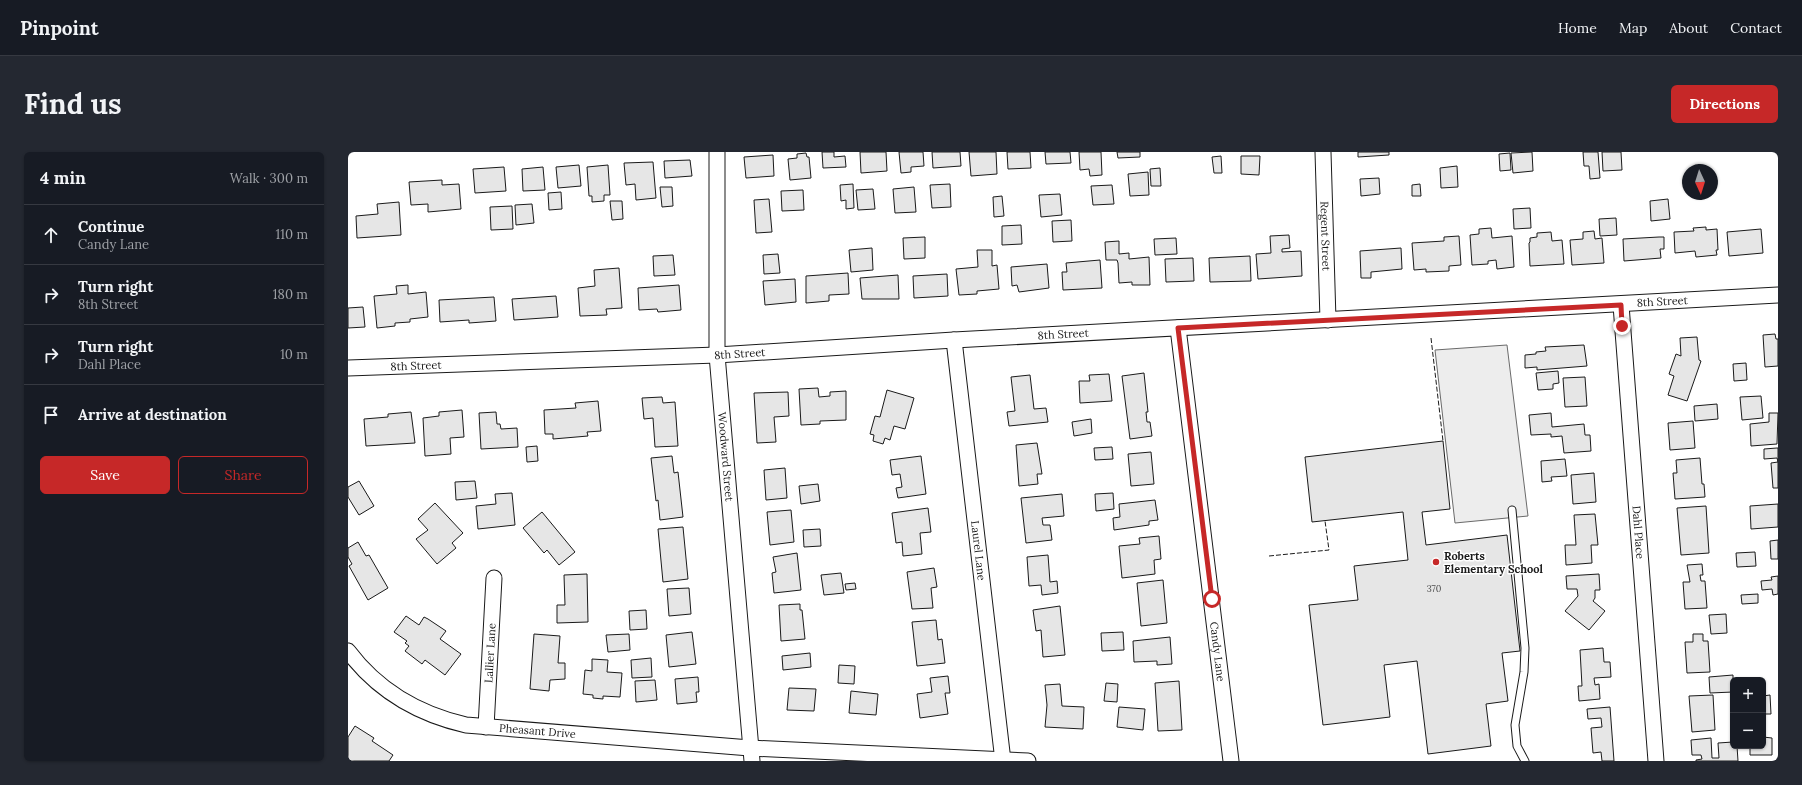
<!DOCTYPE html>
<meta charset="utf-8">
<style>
:root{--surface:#171b24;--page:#242831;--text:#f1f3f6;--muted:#9ea1a6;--line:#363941;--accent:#c62828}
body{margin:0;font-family:Lora,serif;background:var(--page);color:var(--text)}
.controls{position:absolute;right:12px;bottom:12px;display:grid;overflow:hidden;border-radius:6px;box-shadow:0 1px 3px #0004}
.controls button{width:36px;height:36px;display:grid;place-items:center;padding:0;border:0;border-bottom:1px solid var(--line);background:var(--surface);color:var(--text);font:20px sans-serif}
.compass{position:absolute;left:1334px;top:12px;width:36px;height:36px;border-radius:50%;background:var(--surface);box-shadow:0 1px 3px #0004;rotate:176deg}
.stop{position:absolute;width:12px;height:12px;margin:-9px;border:3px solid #c62828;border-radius:50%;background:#fff}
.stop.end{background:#c62828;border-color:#fff;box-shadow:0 1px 4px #0008}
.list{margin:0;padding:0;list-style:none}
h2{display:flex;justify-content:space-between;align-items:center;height:52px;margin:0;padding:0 16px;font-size:17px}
h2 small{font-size:13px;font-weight:400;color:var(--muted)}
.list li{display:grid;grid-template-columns:26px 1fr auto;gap:12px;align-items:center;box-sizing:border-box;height:60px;padding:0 16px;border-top:1px solid var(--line)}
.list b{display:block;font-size:15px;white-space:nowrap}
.list p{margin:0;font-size:13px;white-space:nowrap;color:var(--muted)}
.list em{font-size:13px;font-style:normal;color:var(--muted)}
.actions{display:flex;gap:8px;padding:12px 16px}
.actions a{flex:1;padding:9px 0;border:1px solid var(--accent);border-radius:6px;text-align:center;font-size:14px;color:var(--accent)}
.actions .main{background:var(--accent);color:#fff}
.icon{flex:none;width:22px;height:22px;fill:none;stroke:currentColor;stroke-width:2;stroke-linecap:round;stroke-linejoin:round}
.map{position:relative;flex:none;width:1430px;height:609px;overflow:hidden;border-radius:6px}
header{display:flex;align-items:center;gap:24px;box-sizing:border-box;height:56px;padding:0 20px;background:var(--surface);border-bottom:1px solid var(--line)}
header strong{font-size:19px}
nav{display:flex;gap:22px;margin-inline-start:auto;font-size:14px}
.intro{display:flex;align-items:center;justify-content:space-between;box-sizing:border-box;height:96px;padding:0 24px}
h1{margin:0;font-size:28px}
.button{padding:10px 18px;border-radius:6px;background:var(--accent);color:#fff;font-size:14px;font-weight:700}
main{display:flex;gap:24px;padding:0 24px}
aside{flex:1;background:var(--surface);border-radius:6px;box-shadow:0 1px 3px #0004}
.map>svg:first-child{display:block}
.parking{fill:#ededed;stroke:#6a6a6a}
.building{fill:#e6e6e6;stroke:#1a1a1a}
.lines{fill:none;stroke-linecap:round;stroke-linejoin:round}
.lane-casing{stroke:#1a1a1a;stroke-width:9}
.street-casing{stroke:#1a1a1a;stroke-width:17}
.lane{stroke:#fff;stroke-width:7}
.street{stroke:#fff;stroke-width:15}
.fence{stroke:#1a1a1a;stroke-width:1;stroke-dasharray:5 2;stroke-linecap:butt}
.route{stroke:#c62828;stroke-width:5}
.poi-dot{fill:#c62828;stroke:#fff;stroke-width:1.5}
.labels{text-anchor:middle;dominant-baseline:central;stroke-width:3;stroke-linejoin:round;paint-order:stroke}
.number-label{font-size:9px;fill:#4d4d4d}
.street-label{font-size:11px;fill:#1a1a1a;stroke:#fff}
.poi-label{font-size:11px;font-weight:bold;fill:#1a1a1a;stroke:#fff;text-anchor:start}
</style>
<header>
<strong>Pinpoint</strong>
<nav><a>Home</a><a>Map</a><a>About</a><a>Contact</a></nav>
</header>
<div class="intro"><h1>Find us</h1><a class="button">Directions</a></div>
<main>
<aside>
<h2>4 min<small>Walk · 300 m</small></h2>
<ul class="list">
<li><svg class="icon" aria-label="ahead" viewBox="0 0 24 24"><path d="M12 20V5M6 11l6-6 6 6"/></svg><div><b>Continue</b><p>Candy Lane</p></div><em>110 m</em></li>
<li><svg class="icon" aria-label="right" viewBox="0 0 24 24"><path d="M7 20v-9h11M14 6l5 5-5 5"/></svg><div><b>Turn right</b><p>8th Street</p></div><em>180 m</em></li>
<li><svg class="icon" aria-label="right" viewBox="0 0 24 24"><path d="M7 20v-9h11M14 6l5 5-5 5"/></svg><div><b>Turn right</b><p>Dahl Place</p></div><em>10 m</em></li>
<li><svg class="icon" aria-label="arrive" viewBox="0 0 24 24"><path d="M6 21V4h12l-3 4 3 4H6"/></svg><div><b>Arrive at destination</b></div></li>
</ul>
<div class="actions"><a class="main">Save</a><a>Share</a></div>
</aside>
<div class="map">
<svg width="1430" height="609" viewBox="0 0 1430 609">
<rect width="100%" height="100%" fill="#fff"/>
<path class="parking" d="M1159 193 1180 364 1107 371 1087 198Z"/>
<g class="building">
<path d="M474 0H486V5L497 4 498 15 475 16Z"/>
<path d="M512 0H538L539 19 513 21Z"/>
<path d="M551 0H575L576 14 563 15V20L553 21Z"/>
<path d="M584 0H612L613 14 585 16Z"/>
<path d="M621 0H648L649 22 623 24Z"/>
<path d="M659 0H682L683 16 660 17Z"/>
<path d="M697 0H722L723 11 698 12Z"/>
<path d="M731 0H753L754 23 742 24 741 17 732 18Z"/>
<path d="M769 0H792V5L770 6Z"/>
<path d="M1010 0H1041V3L1010 5Z"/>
<path d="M1184 0 1185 19 1165 21 1163 1Z"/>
<path d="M1235 0H1250L1252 26 1242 27 1241 14H1236Z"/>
<path d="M1254 0H1273L1274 18 1255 19Z"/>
<path d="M458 1 459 5H461L463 26 442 28 440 7 449 6V2Z"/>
<path d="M1162 1 1163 18 1152 19 1151 2Z"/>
<path d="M425 3 426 24 398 26 396 5Z"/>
<path d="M873 4 874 21H866L864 5Z"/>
<path d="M893 4H912L911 23 893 22Z"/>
<path d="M342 8 344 24 317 26 316 9Z"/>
<path d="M305 10 308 46 288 48 287 32 278 33 276 11Z"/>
<path d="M231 13 233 34 210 36 208 15Z"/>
<path d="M260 13 262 43H256V49L244 50V44H241L239 15Z"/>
<path d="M1109 14 1110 35 1093 36 1092 16Z"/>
<path d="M156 15 158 39 127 41 125 17Z"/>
<path d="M195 15 197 38 175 39 174 17Z"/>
<path d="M812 16 813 34H803L802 17Z"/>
<path d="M800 20 801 43 782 44 780 22Z"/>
<path d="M1031 26 1032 42 1013 44 1012 27Z"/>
<path d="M94 28V33L111 32 113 57 80 60V52L63 53 61 30Z"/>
<path d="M505 32 506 56 498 57V48L493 49 492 33Z"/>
<path d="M602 32 603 55 584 56 582 33Z"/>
<path d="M1072 32 1073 44H1064V33Z"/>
<path d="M764 33 766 52 745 53 743 34Z"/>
<path d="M312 35H324L325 54 314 55Z"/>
<path d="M566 35 568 60 547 61 545 37Z"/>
<path d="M525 37 527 57 510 58 508 38Z"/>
<path d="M455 38 456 58 434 59 433 39Z"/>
<path d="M213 40 214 57 201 58 200 41Z"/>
<path d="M712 42 714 63 693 65 691 43Z"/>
<path d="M654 44 656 64 646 65 645 45Z"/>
<path d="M421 47 424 80 408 81 406 48Z"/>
<path d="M1320 47 1322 67 1303 69 1302 49Z"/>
<path d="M262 49H274L275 67 264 68Z"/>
<path d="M51 50 53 83 9 86 8 64 30 62 29 52Z"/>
<path d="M184 52 186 71 168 73 167 53Z"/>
<path d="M164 54 165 77 143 78 142 55Z"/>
<path d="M1182 56 1183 76 1166 77 1165 57Z"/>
<path d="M1268 66 1269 83 1252 84 1251 67Z"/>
<path d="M723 68 724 89 705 90 704 69Z"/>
<path d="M673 73 674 92 654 93V74Z"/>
<path d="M1358 75V78L1369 77 1370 98H1368L1369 103 1348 105 1347 99 1327 101 1326 80 1346 79 1345 76Z"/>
<path d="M1143 76 1144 86 1164 84 1166 115 1149 117 1148 108 1140 109V112L1124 113 1122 83 1131 82V77Z"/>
<path d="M1413 77 1415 101 1381 104 1379 80Z"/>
<path d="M1246 79 1247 87 1254 86 1256 111 1224 113 1222 88 1235 87V80Z"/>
<path d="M1203 80 1204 89 1214 88 1216 112 1182 114 1181 91 1182 90V86L1189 85V81Z"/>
<path d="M941 83 942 96 934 97V100L953 99 954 124 910 127 908 102 923 101 922 84Z"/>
<path d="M1111 84 1113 113 1101 114V119L1078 120V117L1066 118 1064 91 1096 89V85Z"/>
<path d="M577 85V106L556 107 555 86Z"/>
<path d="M1311 85H1316V97H1312L1313 106 1276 109 1275 87Z"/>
<path d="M828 86 829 102 807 103 806 87Z"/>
<path d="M771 89V102L781 101V107L801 105 802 133H784V130L771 131 770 111 769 108H758L757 90Z"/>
<path d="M524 96 525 118 503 120 501 98Z"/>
<path d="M1053 96 1054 117 1023 120V126H1013L1012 99Z"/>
<path d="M629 98H644V114L649 113 651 137 629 139V142L611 143 608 117 630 115Z"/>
<path d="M430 102 432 121 416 122 415 103Z"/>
<path d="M325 103 327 123 306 124 305 104Z"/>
<path d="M902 104 903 129 862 130 861 106Z"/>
<path d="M845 106 846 129 818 130 817 107Z"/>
<path d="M752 108 754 136 715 138 714 120H719L718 111Z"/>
<path d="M699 112 701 136 671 140 669 133 664 134 663 115Z"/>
<path d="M271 116 274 156 258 157 259 163 232 164 230 136 247 134 246 118Z"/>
<path d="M500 121 501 142 481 143V149L458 151V124Z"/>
<path d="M599 122 600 144 566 146 565 124Z"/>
<path d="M550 123 551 147H514L512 126Z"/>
<path d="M447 127 448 150 417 153 415 129Z"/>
<path d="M60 133V142L78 140 80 165 62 167V170L47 171V174L29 176 26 144 49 142 48 134Z"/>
<path d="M331 133 333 158 310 160 309 157 291 158 290 136Z"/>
<path d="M208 144 210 165 166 168 164 147Z"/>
<path d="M146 145 148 169 121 171V168L92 170 91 148Z"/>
<path d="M15 155 17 175 0 176V156Z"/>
<path d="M1427 182 1428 187H1430V214L1417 215 1415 183Z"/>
<path d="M1349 185 1351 208 1353 209 1339 249 1320 243 1326 224 1321 222 1328 202 1333 204 1332 186Z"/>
<path d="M1236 193 1239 214 1189 218V215L1177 216V203L1188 202V200L1198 199 1197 195Z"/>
<path d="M1398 211 1399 228 1386 229 1385 212Z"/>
<path d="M1210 219 1211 231 1205 232V237L1190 238 1188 221Z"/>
<path d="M796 221 800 260H798L799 270H802L804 284 782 287 774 224Z"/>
<path d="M761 222 764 249 732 251 731 229H742L741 223Z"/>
<path d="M682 223 686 257 698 256 700 270 661 274 659 260 667 259 663 225Z"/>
<path d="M1237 225 1239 254 1217 255 1215 226Z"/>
<path d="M470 236 471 245 482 244V240L498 239V268L472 269V272L453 273 451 237Z"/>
<path d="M539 238 566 246 557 277 546 274 542 288 537 286 535 292 525 289 526 283 522 282 527 264 532 265Z"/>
<path d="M440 240 441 264 426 265 428 290 409 291 406 241Z"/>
<path d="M1413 244 1415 266 1394 268 1392 245Z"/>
<path d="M314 245 315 251 327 250 330 294 307 295 305 266 296 267 294 246Z"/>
<path d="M250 249 253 279 239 280 240 284 205 287V282H197L196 258 228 256 227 251Z"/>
<path d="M1369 252 1370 267 1347 269 1346 254Z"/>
<path d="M114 258 116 285 102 286 103 302 77 304 75 266 91 264V260Z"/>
<path d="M63 260 67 291 18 294 16 267 40 265V262Z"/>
<path d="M148 260 149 272H152L153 277 169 276 170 295 133 297 131 261Z"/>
<path d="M1203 261 1204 275 1236 272 1237 283H1242L1243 299 1216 301 1214 284 1203 285V282L1183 283 1181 263Z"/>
<path d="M1421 261H1430L1429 292 1403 294 1402 272 1421 270Z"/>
<path d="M743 267 744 281 726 284 724 270Z"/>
<path d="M1345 269 1347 296 1322 298 1320 271Z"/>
<path d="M1095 289 1102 357 1074 360 1078 393 1159 383 1172 499 1154 501 1160 549 1138 552 1143 594 1080 602 1069 509 1036 513 1042 565 975 573 961 453 1010 448 1006 414 1060 408 1055 360 964 370 957 305Z"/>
<path d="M689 291 694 322H689L690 332 671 334 668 293Z"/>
<path d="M189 294 190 309 179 310 178 295Z"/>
<path d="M764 295 765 307 747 308 746 296Z"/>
<path d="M1429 296H1430V336H1425L1423 311 1430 310 1429 306 1416 307V297Z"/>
<path d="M803 300 806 332 783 334 780 302Z"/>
<path d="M324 304 326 321 330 320 335 365 312 368 310 348 308 349 303 306Z"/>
<path d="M573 304 578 342 550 346 548 336 554 335 552 322 544 323 542 308Z"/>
<path d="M1352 306 1354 332H1356L1357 345 1327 347 1325 321H1329L1328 308Z"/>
<path d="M1217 307 1219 324 1203 325 1204 329 1194 330 1193 309Z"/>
<path d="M437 316 439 346 418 348 416 318Z"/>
<path d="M1246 321 1248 350 1225 352 1223 323Z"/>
<path d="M11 329 26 354 11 363 0 345V335Z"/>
<path d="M127 329 129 346 108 348 107 330Z"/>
<path d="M470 332 472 349 453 352 451 334Z"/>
<path d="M164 341 167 373 130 377 128 354 148 352 147 342Z"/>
<path d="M765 341 766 357 748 359 747 342Z"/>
<path d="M714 342 716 364 694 366 695 373H702L704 388 678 391 673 346Z"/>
<path d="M807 348 810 368 801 369V373L766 378 765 366 772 365 771 352Z"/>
<path d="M87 351 115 381 104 391 108 396 89 412 68 387 80 378 70 367Z"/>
<path d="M1430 352V375L1403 377 1402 354Z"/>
<path d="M1358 354 1361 401 1333 403 1329 356Z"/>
<path d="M580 356 583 380 572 381 574 402 555 404 554 390 548 391 544 361Z"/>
<path d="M443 358 446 390 422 393 419 360Z"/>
<path d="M194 360 227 400 211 413 199 398 196 401 175 376Z"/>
<path d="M1247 362 1250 393H1243L1244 411 1218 413 1217 393H1228L1226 363Z"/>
<path d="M335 375 340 427 315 430 310 377Z"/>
<path d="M472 377 473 394 456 395 455 378Z"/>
<path d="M811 384 813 407 806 408 807 422 774 426 771 394 792 392 791 386Z"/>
<path d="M1430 388V407H1423L1422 389Z"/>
<path d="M10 390 18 404 21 403 40 436 20 448 1 414 4 412 0 405V396Z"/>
<path d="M1407 400 1408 414 1389 415 1388 401Z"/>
<path d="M449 401 453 438 426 441 424 421 428 420 425 405Z"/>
<path d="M700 403 702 430 709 429 710 441 694 443 693 433 681 434 679 405Z"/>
<path d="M1354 412 1355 423H1352L1353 429H1357L1359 456 1337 457 1335 430H1342L1339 413Z"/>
<path d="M586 416 589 435 583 436 585 456 564 457 559 420Z"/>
<path d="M493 421 496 441 476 443 473 423Z"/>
<path d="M239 422 240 470 209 471V453H217L216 423Z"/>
<path d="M1251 422 1252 438H1247V446L1245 449 1257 459 1241 478 1217 459 1230 444 1229 437H1219L1218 424Z"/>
<path d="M1430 424V442L1425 443 1424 437 1414 438 1413 429 1424 428 1423 425Z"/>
<path d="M815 428 819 471 793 474 789 431Z"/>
<path d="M507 431 508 437 498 438 497 432Z"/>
<path d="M341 436 343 462 321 464 319 437Z"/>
<path d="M1410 442V451L1394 452 1393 443Z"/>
<path d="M452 452V458H454L457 487 433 489 431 453Z"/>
<path d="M712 454 717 503 695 505 693 478 688 479 685 458Z"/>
<path d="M298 458 299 477 282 478 281 459Z"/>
<path d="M1378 462 1379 481 1363 482 1361 463Z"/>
<path d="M58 464 71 473 76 465 80 467 98 479 92 487 113 502 97 523 77 508 74 512 57 499 61 494 57 491 59 489 46 480Z"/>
<path d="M588 468 590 488 594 487 597 511 569 514 564 470Z"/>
<path d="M344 480 348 512 321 515 318 483Z"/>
<path d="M775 480 776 498 754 499 753 481Z"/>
<path d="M186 482 212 484 210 511H217V527L202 528 201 539 182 537Z"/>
<path d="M281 482 282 498 260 500 258 483Z"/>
<path d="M1345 482H1355V489H1360L1362 520 1339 521 1337 490H1345Z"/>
<path d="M822 485 824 512 809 513V509L786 510 785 489Z"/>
<path d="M1255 496 1256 510H1262L1263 525 1246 526 1247 533 1251 532 1252 547 1231 549 1230 534H1234L1232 498Z"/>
<path d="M462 501 463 515 435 518 434 504Z"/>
<path d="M303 506 304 525 284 526 283 508Z"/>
<path d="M244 507 260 508 259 520 274 521 272 545 255 544V547L245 546V543L235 542 237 518 244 519Z"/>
<path d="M491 513 507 514 506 532 490 531Z"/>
<path d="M1385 523V540L1362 541 1361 525Z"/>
<path d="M600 524 602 541H597L600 562 572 566 569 542 584 540 582 526Z"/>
<path d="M350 525 351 540H348L349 550 329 552 327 527Z"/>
<path d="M307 528 309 548 288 550 287 529Z"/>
<path d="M831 529 834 578 810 579 807 531Z"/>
<path d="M758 531 770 532 769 550 756 549Z"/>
<path d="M712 532 714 554 736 555 735 577 697 575 699 553 697 533Z"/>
<path d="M441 536 468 537 466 559 439 558Z"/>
<path d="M503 539 530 542 528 563 501 561Z"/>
<path d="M1365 543 1367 578 1344 580 1341 544Z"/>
<path d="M1422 543 1423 562H1415V544Z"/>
<path d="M771 555 797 557 795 578 769 575Z"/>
<path d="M1262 555 1266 609H1254L1253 600 1245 601 1243 576 1254 575 1253 566 1240 567 1239 557Z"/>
<path d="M7 574 26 586 24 589 45 603 41 609H0V585Z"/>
<path d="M1415 585 1424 586V603H1402V594H1415Z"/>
<path d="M1363 586 1364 606H1371L1370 591 1385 590V594H1389L1390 609H1348V608L1354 607 1353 603H1344L1343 588Z"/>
</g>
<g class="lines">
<defs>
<path id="lane" d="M1164 358 1177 496 1176 520 1167 573 1169 594 1177 609"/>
<g id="street">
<path id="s1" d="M369 0V203L404 609"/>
<path id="s2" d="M975 0 980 168"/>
<path id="s3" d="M1273 153 1308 609"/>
<path id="s4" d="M830 176 883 609"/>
<path id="s5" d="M606 188 655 609"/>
<path id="s6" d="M0 216 369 203 606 188 1430 143"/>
<path id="s7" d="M0 499C30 539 70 562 118 573L402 596 680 609"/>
<path id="s8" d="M138 575 146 426"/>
</g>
</defs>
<use href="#lane" class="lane-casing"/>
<use href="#street" class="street-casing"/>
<use href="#lane" class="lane"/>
<use href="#street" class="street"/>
<g class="fence">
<path d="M1083 186 1095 289"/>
<path d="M921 404 981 398 977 369"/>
</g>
</g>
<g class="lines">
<path class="route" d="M864 447 830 176 1273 153 1274 174"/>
</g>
<circle class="poi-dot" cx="1088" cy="410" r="4"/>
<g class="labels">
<g class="number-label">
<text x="1086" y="436">370</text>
</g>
<g class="street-label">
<text stroke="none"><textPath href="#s2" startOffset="84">Regent Street</textPath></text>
<text stroke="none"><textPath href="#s6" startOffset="1316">8th Street</textPath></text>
<text stroke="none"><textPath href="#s6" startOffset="716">8th Street</textPath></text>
<text stroke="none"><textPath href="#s6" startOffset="392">8th Street</textPath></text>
<text stroke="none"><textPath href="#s6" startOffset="68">8th Street</textPath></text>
<text stroke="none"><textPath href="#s1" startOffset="305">Woodward Street</textPath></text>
<text stroke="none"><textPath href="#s3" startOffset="228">Dahl Place</textPath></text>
<text stroke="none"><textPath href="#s5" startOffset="212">Laurel Lane</textPath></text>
<text stroke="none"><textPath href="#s4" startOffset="326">Candy Lane</textPath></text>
<text stroke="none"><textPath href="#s8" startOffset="74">Lallier Lane</textPath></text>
<text stroke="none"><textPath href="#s7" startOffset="214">Pheasant Drive</textPath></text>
</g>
<g class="poi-label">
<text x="1096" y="404">Roberts<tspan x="1096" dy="13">Elementary School</tspan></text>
</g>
</g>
</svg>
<div class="controls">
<button>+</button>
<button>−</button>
</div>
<svg class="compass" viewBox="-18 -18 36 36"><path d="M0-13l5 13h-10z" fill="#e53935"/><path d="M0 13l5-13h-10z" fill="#9ea1a6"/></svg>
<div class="stop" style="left:864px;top:447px"></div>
<div class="stop end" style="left:1274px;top:174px"></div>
</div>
</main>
